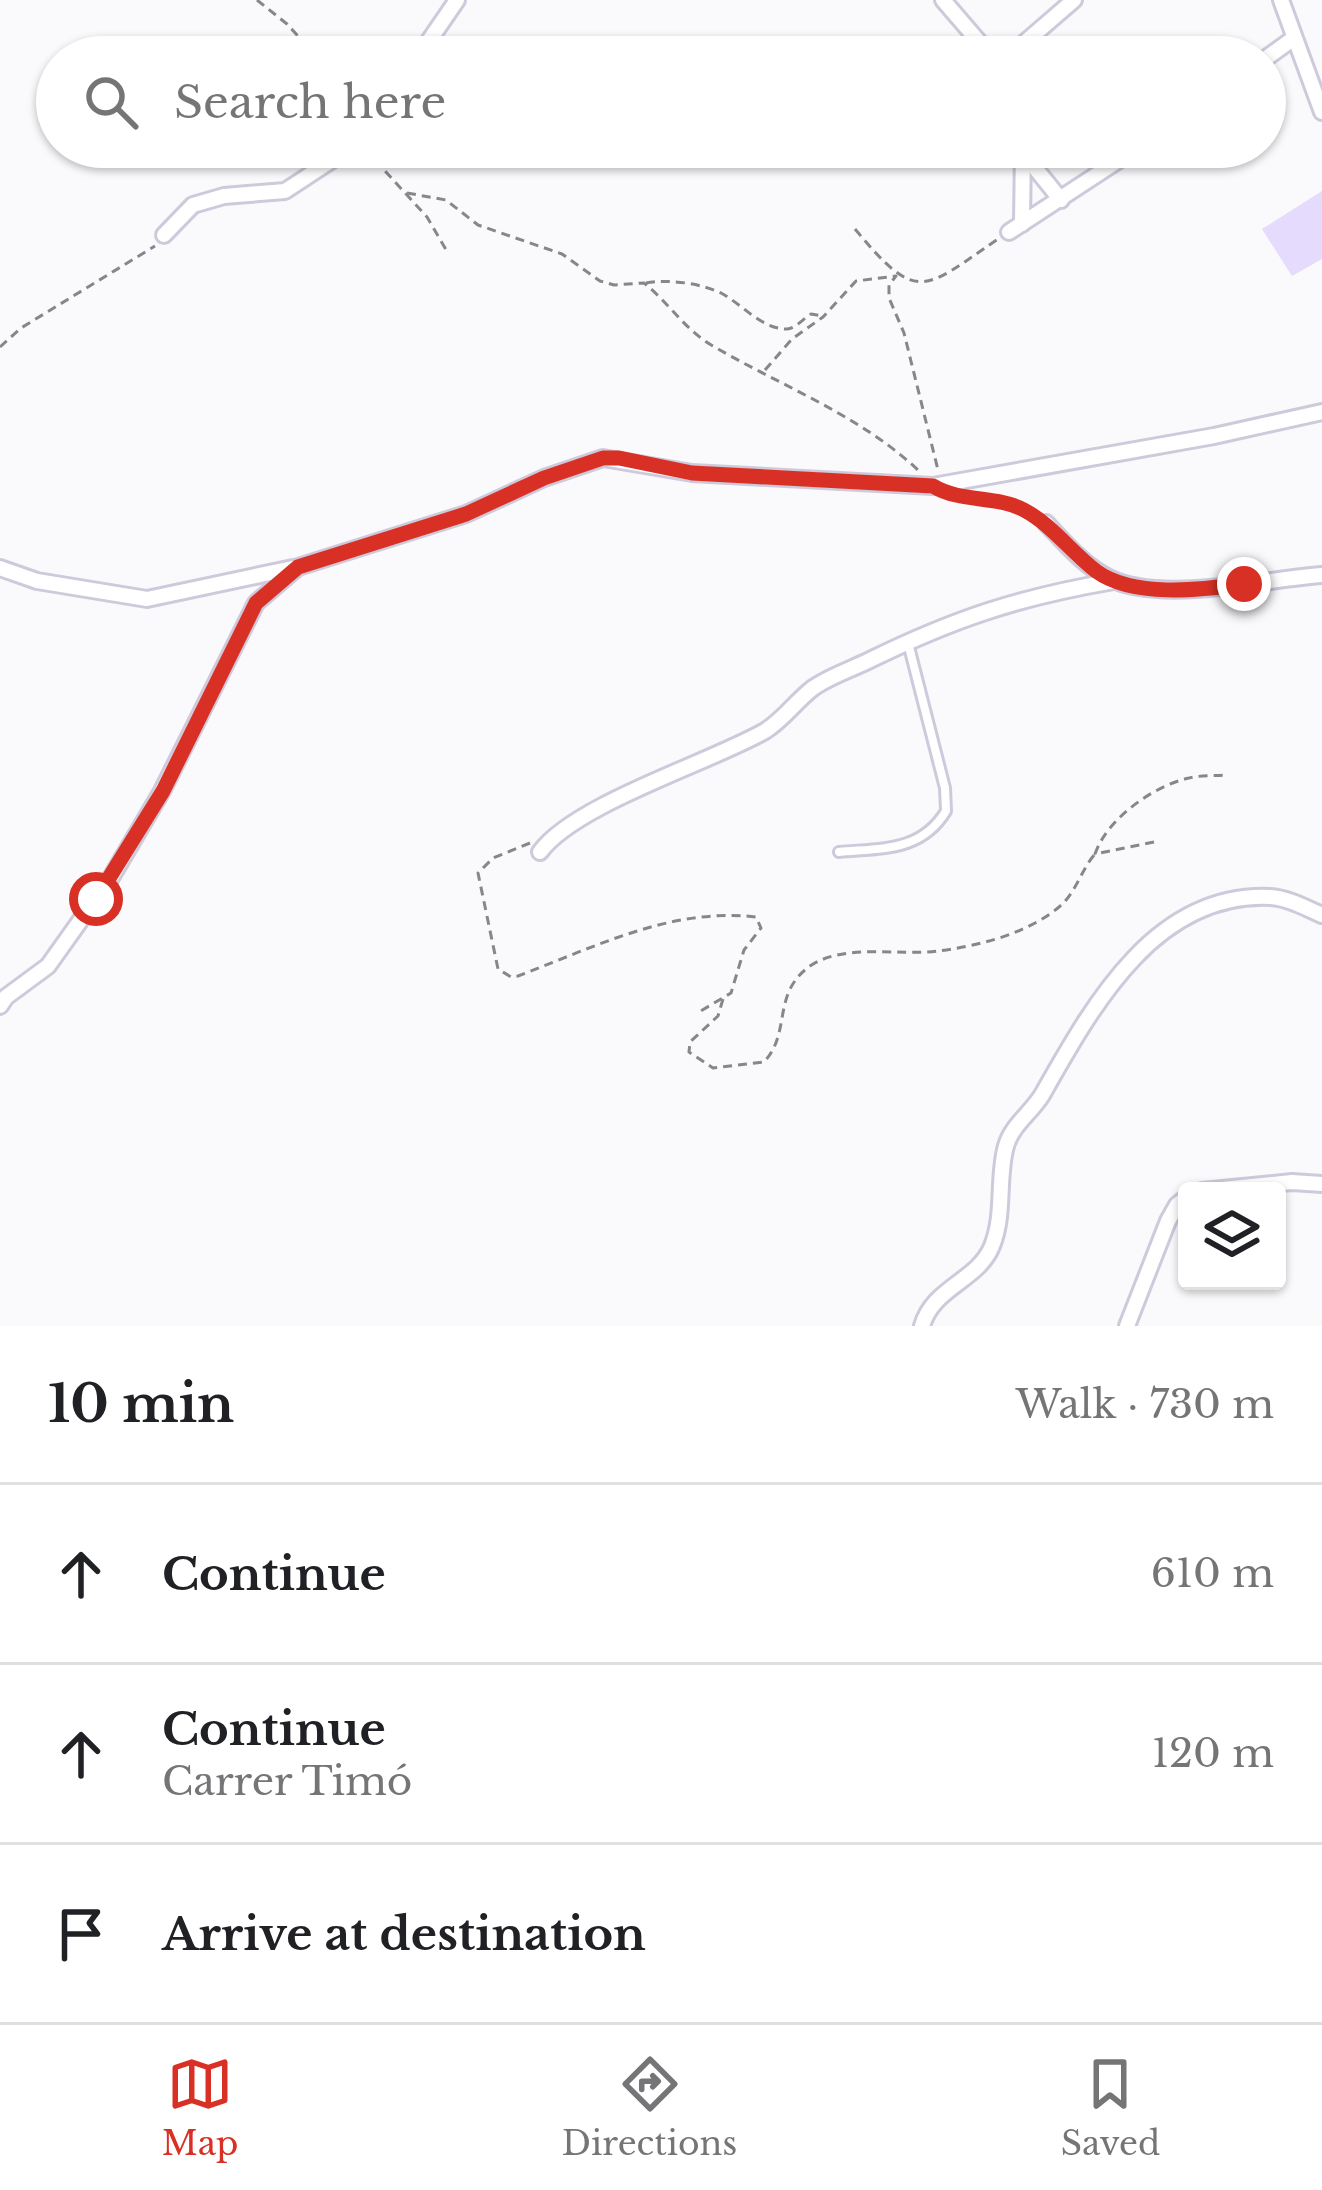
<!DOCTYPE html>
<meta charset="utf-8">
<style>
:root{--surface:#fff;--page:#f6f6f6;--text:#202124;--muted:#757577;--line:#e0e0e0;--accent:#d93025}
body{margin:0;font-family:"Libre Baskerville",serif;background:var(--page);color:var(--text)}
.controls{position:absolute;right:36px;bottom:36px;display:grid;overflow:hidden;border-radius:12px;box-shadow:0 3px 9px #0004}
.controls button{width:108px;height:108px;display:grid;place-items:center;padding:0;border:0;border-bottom:3px solid var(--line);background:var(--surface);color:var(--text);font:60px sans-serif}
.stop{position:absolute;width:36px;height:36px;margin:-27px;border:9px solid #d93025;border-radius:50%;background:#fff}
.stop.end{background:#d93025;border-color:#fff;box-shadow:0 3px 12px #0008}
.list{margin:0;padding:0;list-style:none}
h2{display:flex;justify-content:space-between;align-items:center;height:156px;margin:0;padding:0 48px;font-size:51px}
h2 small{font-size:39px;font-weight:400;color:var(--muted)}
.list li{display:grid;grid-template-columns:78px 1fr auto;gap:36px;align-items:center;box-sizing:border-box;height:180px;padding:0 48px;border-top:3px solid var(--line)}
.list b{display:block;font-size:45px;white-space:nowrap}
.list p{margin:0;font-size:39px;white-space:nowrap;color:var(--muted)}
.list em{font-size:39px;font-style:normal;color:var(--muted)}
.icon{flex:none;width:66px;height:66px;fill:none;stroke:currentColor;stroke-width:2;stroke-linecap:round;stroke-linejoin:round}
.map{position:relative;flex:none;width:1322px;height:1326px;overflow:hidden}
.search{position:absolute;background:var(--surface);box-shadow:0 3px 9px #0004;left:36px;right:36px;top:36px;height:132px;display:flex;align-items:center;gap:30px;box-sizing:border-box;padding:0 42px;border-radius:66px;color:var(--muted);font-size:45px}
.sheet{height:696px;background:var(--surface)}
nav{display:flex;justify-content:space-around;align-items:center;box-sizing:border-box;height:168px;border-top:3px solid var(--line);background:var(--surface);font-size:33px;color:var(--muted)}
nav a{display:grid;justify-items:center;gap:6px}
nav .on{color:var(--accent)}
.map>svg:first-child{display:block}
.green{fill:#e5dbfd}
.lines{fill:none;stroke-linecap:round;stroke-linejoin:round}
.lane-casing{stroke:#cecadb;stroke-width:14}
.street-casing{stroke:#cecadb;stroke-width:20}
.path{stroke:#87868a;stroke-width:3;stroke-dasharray:9 6;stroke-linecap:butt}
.lane{stroke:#fff;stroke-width:8}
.street{stroke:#fff;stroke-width:14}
.route{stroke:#d93025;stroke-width:15}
</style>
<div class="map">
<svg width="1322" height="1326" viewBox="0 0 1322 1326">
<rect width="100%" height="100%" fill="#faf9fc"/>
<path class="green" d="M1322 191V259L1292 276 1262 229Z"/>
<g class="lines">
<defs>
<path id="lane" d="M839 852C882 848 921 852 946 811L945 788 908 643"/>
<g id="street">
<path d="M943 0 992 57"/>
<path d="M1281 0 1322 112"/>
<path d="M418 57 457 0"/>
<path d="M1008 57 1074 0"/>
<path d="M1265 59 1294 38"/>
<path d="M1023 153 1061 200"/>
<path d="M1022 224 1023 147"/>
<path d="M1009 232 1139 147"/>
<path d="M164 235 193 205 224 196 285 191 352 147"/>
<path d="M1046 523C1064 542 1084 566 1109 578 1161 604 1265 579 1322 575"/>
<path d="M0 568 37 581 147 599 293 568"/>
<path d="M540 852C575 804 709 763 765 731 783 720 796 701 813 688 830 676 852 669 870 660 956 618 1020 597 1114 581"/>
<path d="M0 1006 6 997 48 966 112 876 162 791 256 603 298 567 466 514 544 478 603 458 692 473 933 486 1214 436 1322 412"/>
<path d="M1202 1191 1292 1182 1322 1184"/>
<path d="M922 1326C933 1287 978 1281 992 1246 1005 1214 997 1178 1006 1146 1012 1125 1031 1113 1042 1095 1092 1007 1154 892 1270 897 1288 898 1306 908 1322 915"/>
<path d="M1127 1326 1168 1221 1177 1205 1187 1197"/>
</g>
</defs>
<use href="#lane" class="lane-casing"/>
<use href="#street" class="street-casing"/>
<g class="path">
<path d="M257 0 287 24 317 57"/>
<path d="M986 147 995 156 1005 147"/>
<path d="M365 149 427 217 448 253"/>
<path d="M407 193 446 200 478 225 562 254 600 281 614 285 644 283C668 302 686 331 713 346 781 386 862 416 920 472"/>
<path d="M855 229C918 305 923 290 998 239"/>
<path d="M646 283C668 279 700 283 721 293 742 304 761 329 787 329 796 328 803 319 811 314L823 316"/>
<path d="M0 347 21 328 155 246"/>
<path d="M765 370 792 339 823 317 856 281 896 276 889 285V298L904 333 938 470"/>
<path d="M957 497 1018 506 1034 516"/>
<path d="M1154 842 1095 854C1107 819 1153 786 1189 778 1201 775 1215 776 1227 775"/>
<path d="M530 843 493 858 478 873 498 969 511 977 518 976C595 947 672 907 756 917L761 928 744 950 731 993 699 1012"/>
<path d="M723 999 718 1016 690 1042 689 1052 713 1068 764 1062C792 1032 771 994 810 966 844 943 899 956 938 951 978 946 1027 934 1059 907 1076 893 1081 870 1095 854"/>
</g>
<use href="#lane" class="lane"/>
<use href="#street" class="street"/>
</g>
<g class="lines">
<path class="route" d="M96 899 163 791 256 603 298 567 466 514 544 478 603 458H619L692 473 933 486C961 503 996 495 1024 510 1052 525 1070 551 1096 571 1133 598 1200 590 1244 584"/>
</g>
</svg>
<div class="controls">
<button><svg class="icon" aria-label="layers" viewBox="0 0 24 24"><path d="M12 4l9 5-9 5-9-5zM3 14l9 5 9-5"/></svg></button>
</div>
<div class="stop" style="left:96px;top:899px"></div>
<div class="stop end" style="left:1244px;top:584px"></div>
<div class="search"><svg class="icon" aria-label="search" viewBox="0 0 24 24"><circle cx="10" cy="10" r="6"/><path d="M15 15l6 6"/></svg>Search here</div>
</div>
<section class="sheet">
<h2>10 min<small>Walk · 730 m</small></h2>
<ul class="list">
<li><svg class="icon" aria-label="ahead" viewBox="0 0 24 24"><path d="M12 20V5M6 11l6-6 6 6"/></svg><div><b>Continue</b></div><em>610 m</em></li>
<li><svg class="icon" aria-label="ahead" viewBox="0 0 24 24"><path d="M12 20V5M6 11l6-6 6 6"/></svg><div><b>Continue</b><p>Carrer Timó</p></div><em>120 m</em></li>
<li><svg class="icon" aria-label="arrive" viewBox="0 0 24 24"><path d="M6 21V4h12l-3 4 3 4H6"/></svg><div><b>Arrive at destination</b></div></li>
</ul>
</section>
<nav>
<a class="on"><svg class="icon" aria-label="map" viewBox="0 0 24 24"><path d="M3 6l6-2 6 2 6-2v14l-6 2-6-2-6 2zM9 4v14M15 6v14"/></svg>Map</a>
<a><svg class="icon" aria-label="directions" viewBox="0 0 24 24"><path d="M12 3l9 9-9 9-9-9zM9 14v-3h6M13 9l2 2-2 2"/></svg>Directions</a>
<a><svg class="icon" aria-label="saved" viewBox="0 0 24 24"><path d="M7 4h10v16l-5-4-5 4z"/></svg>Saved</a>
</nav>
